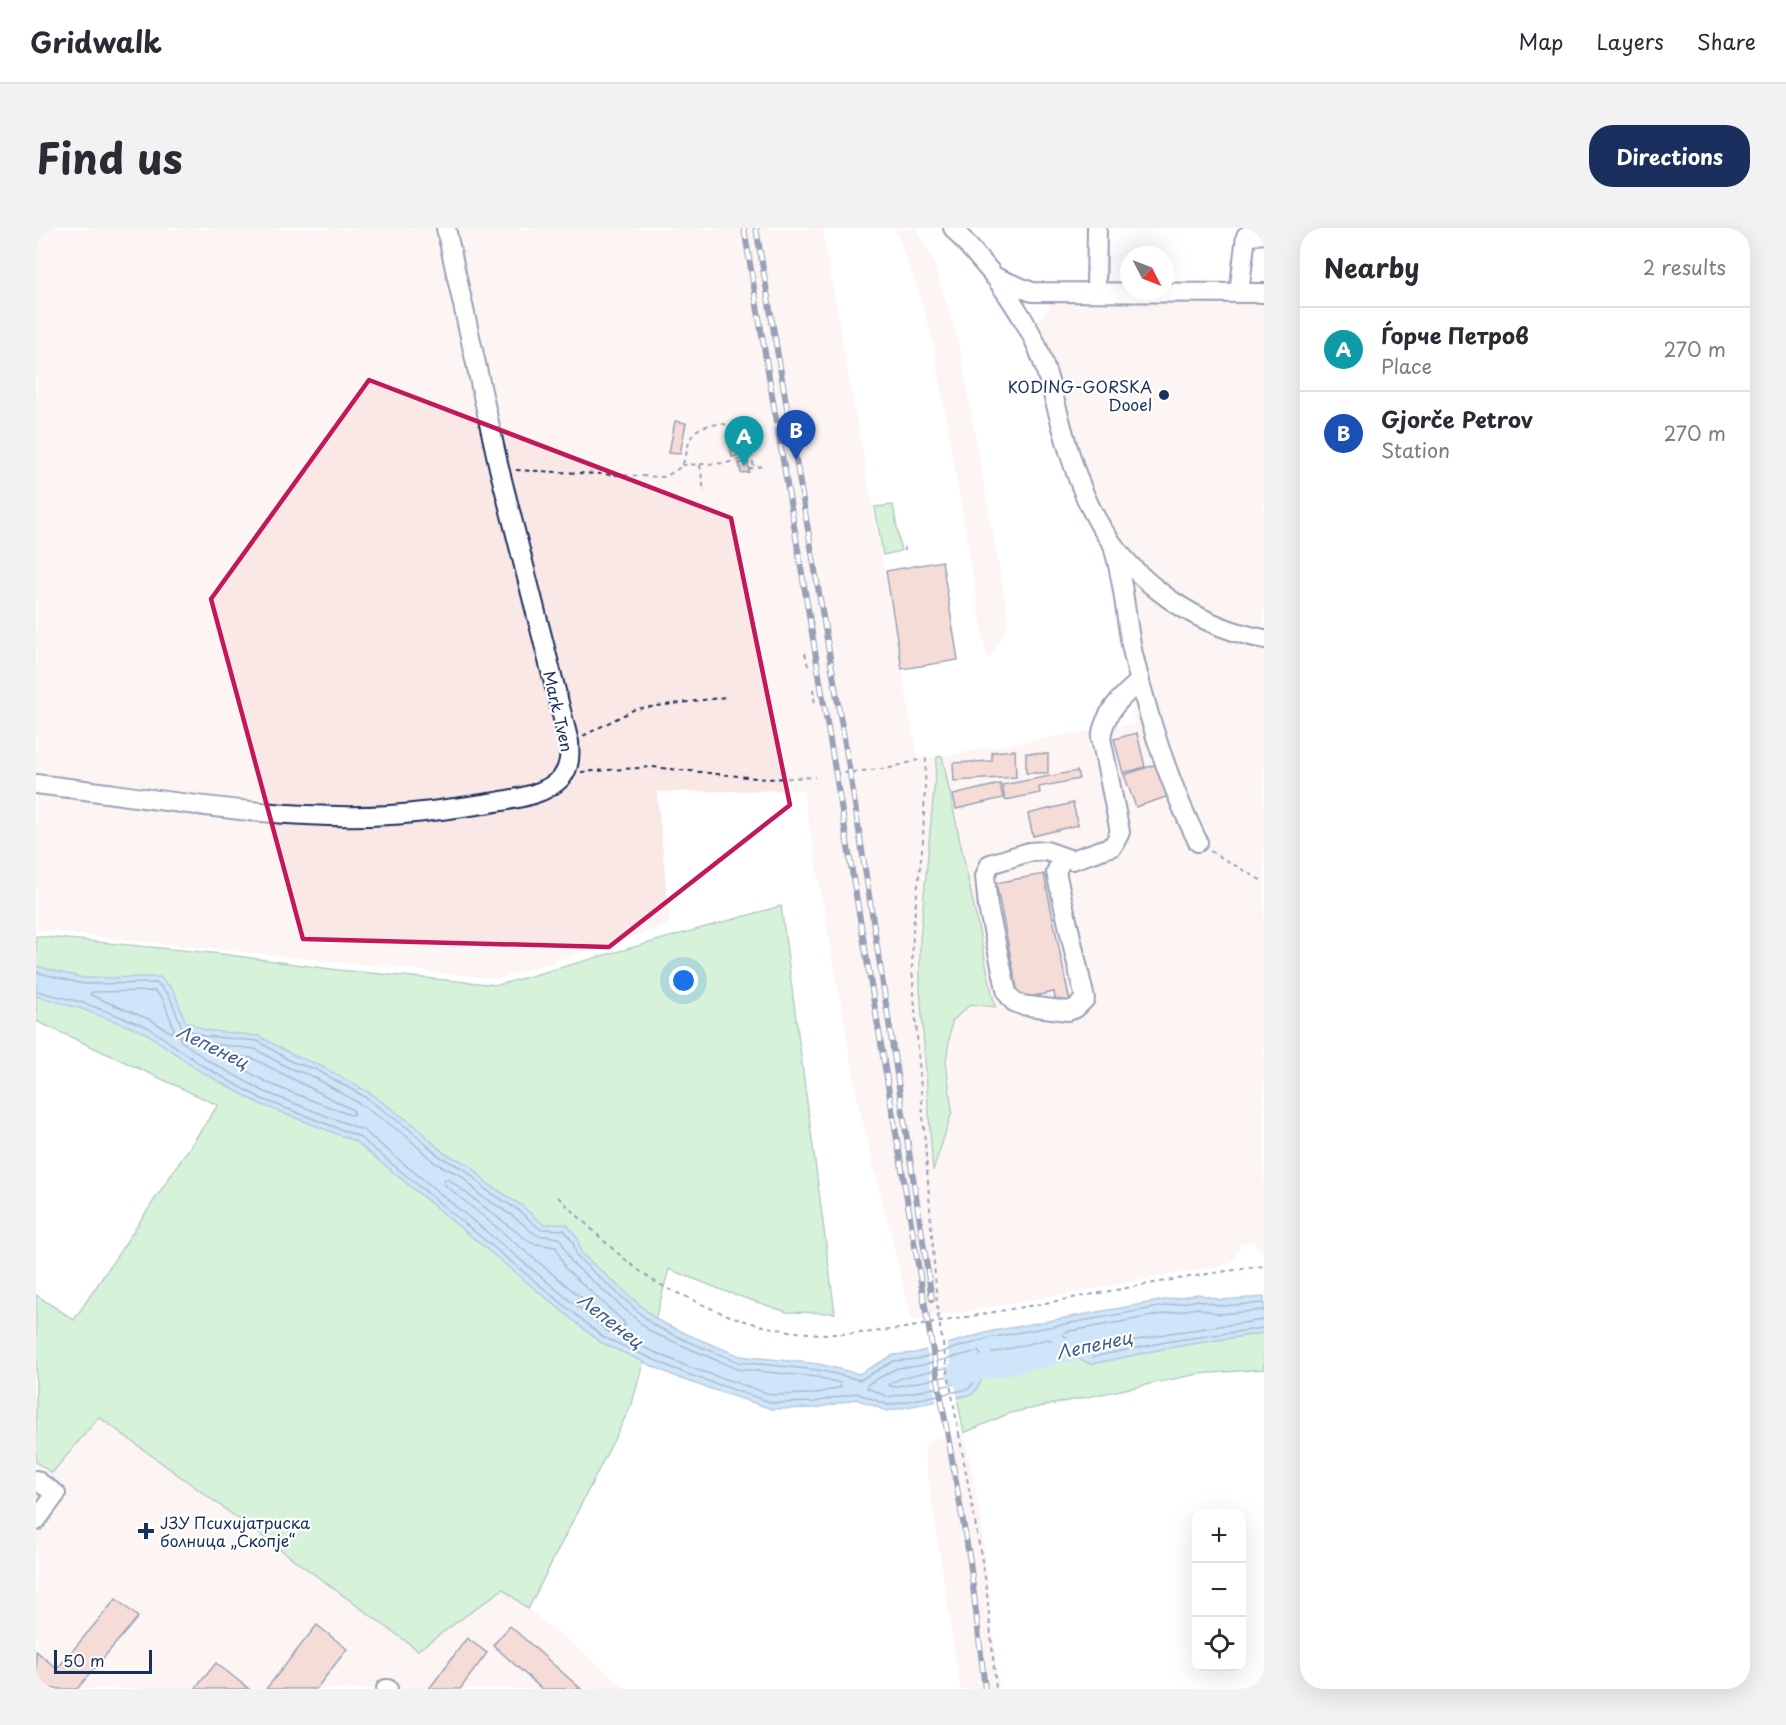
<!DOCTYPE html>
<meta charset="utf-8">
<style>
:root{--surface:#fff;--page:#f2f2f3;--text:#2b2b33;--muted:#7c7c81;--line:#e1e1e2;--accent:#1b2f5e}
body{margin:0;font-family:"Playpen Sans",sans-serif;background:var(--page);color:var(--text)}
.controls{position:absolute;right:18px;bottom:18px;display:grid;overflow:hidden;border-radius:12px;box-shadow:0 6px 24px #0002}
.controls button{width:54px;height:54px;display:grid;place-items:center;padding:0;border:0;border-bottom:2px solid var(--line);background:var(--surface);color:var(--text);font:30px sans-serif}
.compass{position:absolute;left:1084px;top:18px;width:54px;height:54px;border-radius:50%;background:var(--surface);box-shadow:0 6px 24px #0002;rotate:132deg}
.scale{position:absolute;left:18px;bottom:15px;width:98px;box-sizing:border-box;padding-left:6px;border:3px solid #1b2f5e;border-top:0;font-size:16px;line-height:21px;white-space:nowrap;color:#1b2f5e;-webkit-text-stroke:4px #fff;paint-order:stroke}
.you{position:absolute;left:648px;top:753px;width:21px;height:21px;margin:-15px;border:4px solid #fff;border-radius:50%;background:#1a73e8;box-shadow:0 0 0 9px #1a73e833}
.badge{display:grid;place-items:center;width:39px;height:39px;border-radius:50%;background:var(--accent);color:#fff;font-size:20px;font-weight:700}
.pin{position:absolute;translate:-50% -50px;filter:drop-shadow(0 2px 3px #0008)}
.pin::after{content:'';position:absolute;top:32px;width:21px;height:18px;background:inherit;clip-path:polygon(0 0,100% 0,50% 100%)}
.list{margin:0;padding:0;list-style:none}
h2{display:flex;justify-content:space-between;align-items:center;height:78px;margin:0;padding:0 24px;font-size:26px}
h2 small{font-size:20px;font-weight:400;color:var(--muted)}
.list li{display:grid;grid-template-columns:39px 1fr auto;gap:18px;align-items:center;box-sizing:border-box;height:84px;padding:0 24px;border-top:2px solid var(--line)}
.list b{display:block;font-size:22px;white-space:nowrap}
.list p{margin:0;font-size:20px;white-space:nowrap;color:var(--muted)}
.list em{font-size:20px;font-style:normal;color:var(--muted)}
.icon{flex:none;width:33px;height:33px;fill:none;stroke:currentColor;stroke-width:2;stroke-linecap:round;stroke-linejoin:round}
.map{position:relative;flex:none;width:1228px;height:1461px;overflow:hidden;border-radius:24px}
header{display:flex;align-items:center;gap:36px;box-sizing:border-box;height:84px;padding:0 30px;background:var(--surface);border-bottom:2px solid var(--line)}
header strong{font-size:28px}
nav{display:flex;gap:33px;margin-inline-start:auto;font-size:21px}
.intro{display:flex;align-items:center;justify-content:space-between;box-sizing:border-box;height:144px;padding:0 36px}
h1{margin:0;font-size:42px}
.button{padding:15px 27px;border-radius:24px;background:var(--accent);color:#fff;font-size:21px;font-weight:700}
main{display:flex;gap:36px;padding:0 36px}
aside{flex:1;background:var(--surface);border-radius:24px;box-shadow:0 6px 24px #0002}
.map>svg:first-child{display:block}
.built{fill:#f9e8e5}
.green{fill:#a5e5ad;stroke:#608a86;stroke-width:1.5}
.water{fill:#94c6f1;stroke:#648ab6;stroke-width:1.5}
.pier{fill:#fff}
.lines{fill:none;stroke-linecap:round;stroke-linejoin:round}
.shore{stroke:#4b6b99;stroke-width:1.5}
.river{stroke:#94c6f1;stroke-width:24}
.building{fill:#ecb2a7;stroke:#1b2f5e;stroke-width:1.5}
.minor-casing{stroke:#1b2f5e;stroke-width:22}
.path{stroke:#1b2f5e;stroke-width:2;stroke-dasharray:4.5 4.5;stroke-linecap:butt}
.minor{stroke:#fff;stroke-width:18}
.rail-casing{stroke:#1b2f5e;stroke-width:6}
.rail{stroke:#fff;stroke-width:4;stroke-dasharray:11;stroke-linecap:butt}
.path-bridge{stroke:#1b2f5e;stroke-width:2;stroke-dasharray:4.5 4.5;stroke-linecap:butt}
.marked{fill:none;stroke:#c2185b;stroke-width:4.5;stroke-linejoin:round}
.poi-dot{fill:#1b2f5e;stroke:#fff;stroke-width:2}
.labels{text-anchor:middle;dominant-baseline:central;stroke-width:4.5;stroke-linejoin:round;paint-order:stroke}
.poi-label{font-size:16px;fill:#1b2f5e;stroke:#fff;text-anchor:end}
.street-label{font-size:16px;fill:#1b2f5e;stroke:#fff}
.water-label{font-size:18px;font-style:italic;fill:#3f5c8a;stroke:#fff}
</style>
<header>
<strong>Gridwalk</strong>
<nav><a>Map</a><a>Layers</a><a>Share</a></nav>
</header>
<div class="intro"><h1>Find us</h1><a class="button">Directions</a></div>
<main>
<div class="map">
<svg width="1228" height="1461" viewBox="0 0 1228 1461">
<rect width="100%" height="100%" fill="#fff"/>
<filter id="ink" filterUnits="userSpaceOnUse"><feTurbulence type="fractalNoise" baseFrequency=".0167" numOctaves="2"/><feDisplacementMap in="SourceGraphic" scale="12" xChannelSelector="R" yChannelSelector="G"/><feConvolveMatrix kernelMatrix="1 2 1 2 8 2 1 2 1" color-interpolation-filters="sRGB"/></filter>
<g filter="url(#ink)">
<g class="built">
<path d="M0 0H786L882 531 901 529 884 712 916 884 910 833 916 793 935 776 959 778 906 528 1099 495 1096 481 1110 477 1087 348 1060 291 998 97 1024 65H1228V1026L1218 1014 1205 1015 1198 1032 1190 1037 876 1093 823 878 767 562 621 564 634 697 462 751 0 702Z"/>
<path d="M858 0H880L896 31 922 111 973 395 956 427 951 431 897 113 881 58Z"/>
<path d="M63 1188 382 1422 467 1361 592 1461H0V1234L16 1245Z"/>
<path d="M928 1205 945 1289 963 1461H924L888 1220 895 1212Z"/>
</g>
<g class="green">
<path d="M857 277 865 323 847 327 839 279Z"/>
<path d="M906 528 959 779 935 776 916 793 910 833 916 884 897 943 884 760V712L901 529Z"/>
<path d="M745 678 799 1085 751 1084 691 1064 633 1041 596 1176 492 1381 467 1361 382 1422 63 1189 16 1245 0 1234V1067L38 1092 182 877 0 793V708L186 726 302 742 462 757Z"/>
<path d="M1228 1105V1141L1162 1146 974 1185 928 1205 921 1170 937 1166 959 1131 1012 1117 1055 1136 1136 1119Z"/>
</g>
<path class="water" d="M0 738 47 750 124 749 138 763 149 793 169 802 223 808 259 828 281 836 332 864 377 896 408 925 434 937 452 956 485 977 507 996H531L542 1011 545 1025 621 1092 655 1108 704 1128 783 1136 823 1146 857 1127 879 1125 957 1103 1162 1066 1185 1072 1228 1069V1105L1136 1119 1055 1136 1012 1117 959 1131 937 1166 851 1183 820 1171 780 1180 736 1181 645 1151 564 1114 319 913 224 876 164 843 110 805 46 781 0 768Z"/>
<path class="pier" d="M911 1114 922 1173 901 1177 890 1119Z"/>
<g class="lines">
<g class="shore">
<path d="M0 744 47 756 121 755 133 767 146 799 168 808 222 813 256 834 279 841 329 869 373 901 404 929 430 942 449 961 482 982 504 1001 528 1002 537 1014 541 1029 617 1097 653 1114 703 1134 782 1142 824 1152 858 1133 881 1131 958 1109 1162 1072 1185 1078 1228 1075"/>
<path d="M0 763 48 775 112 799 167 838 226 871 322 908 567 1109 648 1145 737 1175 779 1174 820 1165 852 1177 933 1161 956 1125 1012 1111 1056 1129 1135 1113 1228 1100"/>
<path d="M119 763 127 771 138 801 136 805 115 792 54 767 56 764Z"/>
<path d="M148 807 168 815 219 821 253 840 276 848 324 876 369 907 399 935 426 948 444 967 477 988 500 1007 524 1010 535 1034 615 1104 701 1141 781 1149 804 1155 805 1159 778 1166 737 1167 650 1138 571 1103 327 902 229 864 171 832 144 812V808Z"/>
<path d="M193 827 216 830 317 882 318 886 314 887 234 856 191 832 190 828Z"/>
<path d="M412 951 495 1015 520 1019 529 1040 588 1094 589 1098 576 1095 408 956V952Z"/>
<path d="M1228 1082 1184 1086 1161 1080 1029 1104 1026 1107 1057 1121 1134 1105 1228 1092"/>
<path d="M942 1123 945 1127 928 1154 853 1169 831 1160 832 1156 861 1140 882 1138Z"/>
<path d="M924 1137 927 1140 923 1146 857 1159 853 1157C859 1148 910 1141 924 1137Z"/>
</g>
<path class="river" d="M922 1145 1058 1116"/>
</g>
<g class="building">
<path d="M639 193 650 195 644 226 633 225Z"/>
<path d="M703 216 706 227 696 229 694 218Z"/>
<path d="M712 234 713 244 705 245 703 235Z"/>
<path d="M906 333 922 432 866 441 850 343Z"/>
<path d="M1101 505 1109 539 1087 545 1078 511Z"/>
<path d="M979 522 980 549 918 553 917 535 956 533V524Z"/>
<path d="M990 525 1012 526V545H990Z"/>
<path d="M1121 536 1133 568 1100 579 1088 547Z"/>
<path d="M1041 543 1043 551 1003 559 1004 565 969 572 966 557Z"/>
<path d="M964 556 967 570 920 581 917 567Z"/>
<path d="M1037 575 1042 597 997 608 992 586Z"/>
<path d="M1008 646 1034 774 1020 777 1018 764 983 771 960 655Z"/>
<path d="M80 1371 102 1389 41 1461H0V1423L21 1441Z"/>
<path d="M281 1397 311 1421 280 1461H230Z"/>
<path d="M474 1398 545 1461H506L457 1417Z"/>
<path d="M431 1410 451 1425 424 1461H393Z"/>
<path d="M180 1435 213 1461H159Z"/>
</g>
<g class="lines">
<defs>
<g id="minor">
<path d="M917 0 959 49 996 64 1228 65"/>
<path d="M959 49C975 71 990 93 1001 118 1021 168 1028 221 1050 270 1082 343 1150 396 1228 411"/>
<path d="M1060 63 1061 0"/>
<path d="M1203 65 1210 8 1228 6"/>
<path d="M1078 322C1089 357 1089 391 1097 426 1112 490 1133 555 1162 614"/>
<path d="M0 556C114 569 240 594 354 587 388 585 421 580 454 575 477 571 509 568 526 549 534 539 534 527 533 514L463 240 410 0"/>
<path d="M1026 631 1020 644 1049 771 1040 780 1032 783 985 777 978 774 971 765 952 679 949 648 954 636 993 624 1010 623 1036 632 1077 618 1084 604 1065 510C1068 485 1085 469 1104 453"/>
<path d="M0 1252 20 1266 0 1293"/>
<path d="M350 1461H352"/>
</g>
</defs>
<use href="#minor" class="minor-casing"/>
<g class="path">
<path d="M646 237 690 235 716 229"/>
<path d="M664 237 668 264"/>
<path d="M713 241 726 238"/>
<path d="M480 242 627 249C660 237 644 219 660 203 666 198 675 197 682 196 711 195 714 217 718 240"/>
<path d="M868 319 869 323"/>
<path d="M769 425 773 442"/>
<path d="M777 461 779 478"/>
<path d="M547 508 599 481 690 469"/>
<path d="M890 530 887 613 877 700 876 740 902 1088"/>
<path d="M545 544 616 539 730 551 779 549"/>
<path d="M799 546 854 540 882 532"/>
<path d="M1174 623 1228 654"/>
<path d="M522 969C553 998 583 1030 618 1053 630 1061 645 1066 659 1073 770 1127 850 1103 964 1083 1052 1068 1140 1049 1228 1038"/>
<path d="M923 1206 950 1355 960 1461"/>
</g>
<use href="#minor" class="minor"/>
<defs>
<g id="rail">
<path d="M708 0 891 1090 934 1333 949 1461"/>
<path d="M720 0 814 545 896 1071"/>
</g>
</defs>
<use href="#rail" class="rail-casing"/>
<use href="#rail" class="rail"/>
<path class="path-bridge" d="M902 1088 923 1206"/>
</g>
</g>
<path d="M0 0H1228V1461H0ZM333 152 695 290 754 577 573 719 267 711 175 371Z" fill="#fff" fill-opacity=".55" fill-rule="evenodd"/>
<path class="marked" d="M333 152 695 290 754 577 573 719 267 711 175 371Z"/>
<g class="poi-dot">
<circle cx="1128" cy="167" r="6"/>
<path d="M107 1294h6v6h6v6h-6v6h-6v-6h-6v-6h6z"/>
</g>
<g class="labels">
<g class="poi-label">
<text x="1116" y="158">KODING-GORSKA<tspan x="1116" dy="18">Dooel</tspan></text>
<text x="124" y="1294" text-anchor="start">ЈЗУ Психијатриска<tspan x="124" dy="18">болница „Скопје“</tspan></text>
</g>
<g class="street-label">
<text transform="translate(523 483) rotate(77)">Mark Tven</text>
</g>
<g class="water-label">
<text transform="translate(177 818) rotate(26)">Лепенец</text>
<text transform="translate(575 1092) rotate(38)">Лепенец</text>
<text transform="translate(1058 1116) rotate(-12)">Лепенец</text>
</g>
</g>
</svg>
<div class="controls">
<button>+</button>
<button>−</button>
<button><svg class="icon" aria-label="locate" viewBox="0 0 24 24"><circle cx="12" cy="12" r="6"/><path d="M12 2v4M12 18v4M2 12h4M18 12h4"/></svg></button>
</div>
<svg class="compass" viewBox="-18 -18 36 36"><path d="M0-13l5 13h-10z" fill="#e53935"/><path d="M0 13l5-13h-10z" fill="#7c7c81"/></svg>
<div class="scale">50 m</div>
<div class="you"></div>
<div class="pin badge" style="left:708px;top:238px;background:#0f9aa8">A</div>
<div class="pin badge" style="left:760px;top:232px;background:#1a4fb4">B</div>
</div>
<aside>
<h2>Nearby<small>2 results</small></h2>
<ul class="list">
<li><span class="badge" style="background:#0f9aa8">A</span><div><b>Ѓорче Петров</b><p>Place</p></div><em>270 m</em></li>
<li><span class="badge" style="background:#1a4fb4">B</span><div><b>Gjorče Petrov</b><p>Station</p></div><em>270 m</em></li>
</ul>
</aside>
</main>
